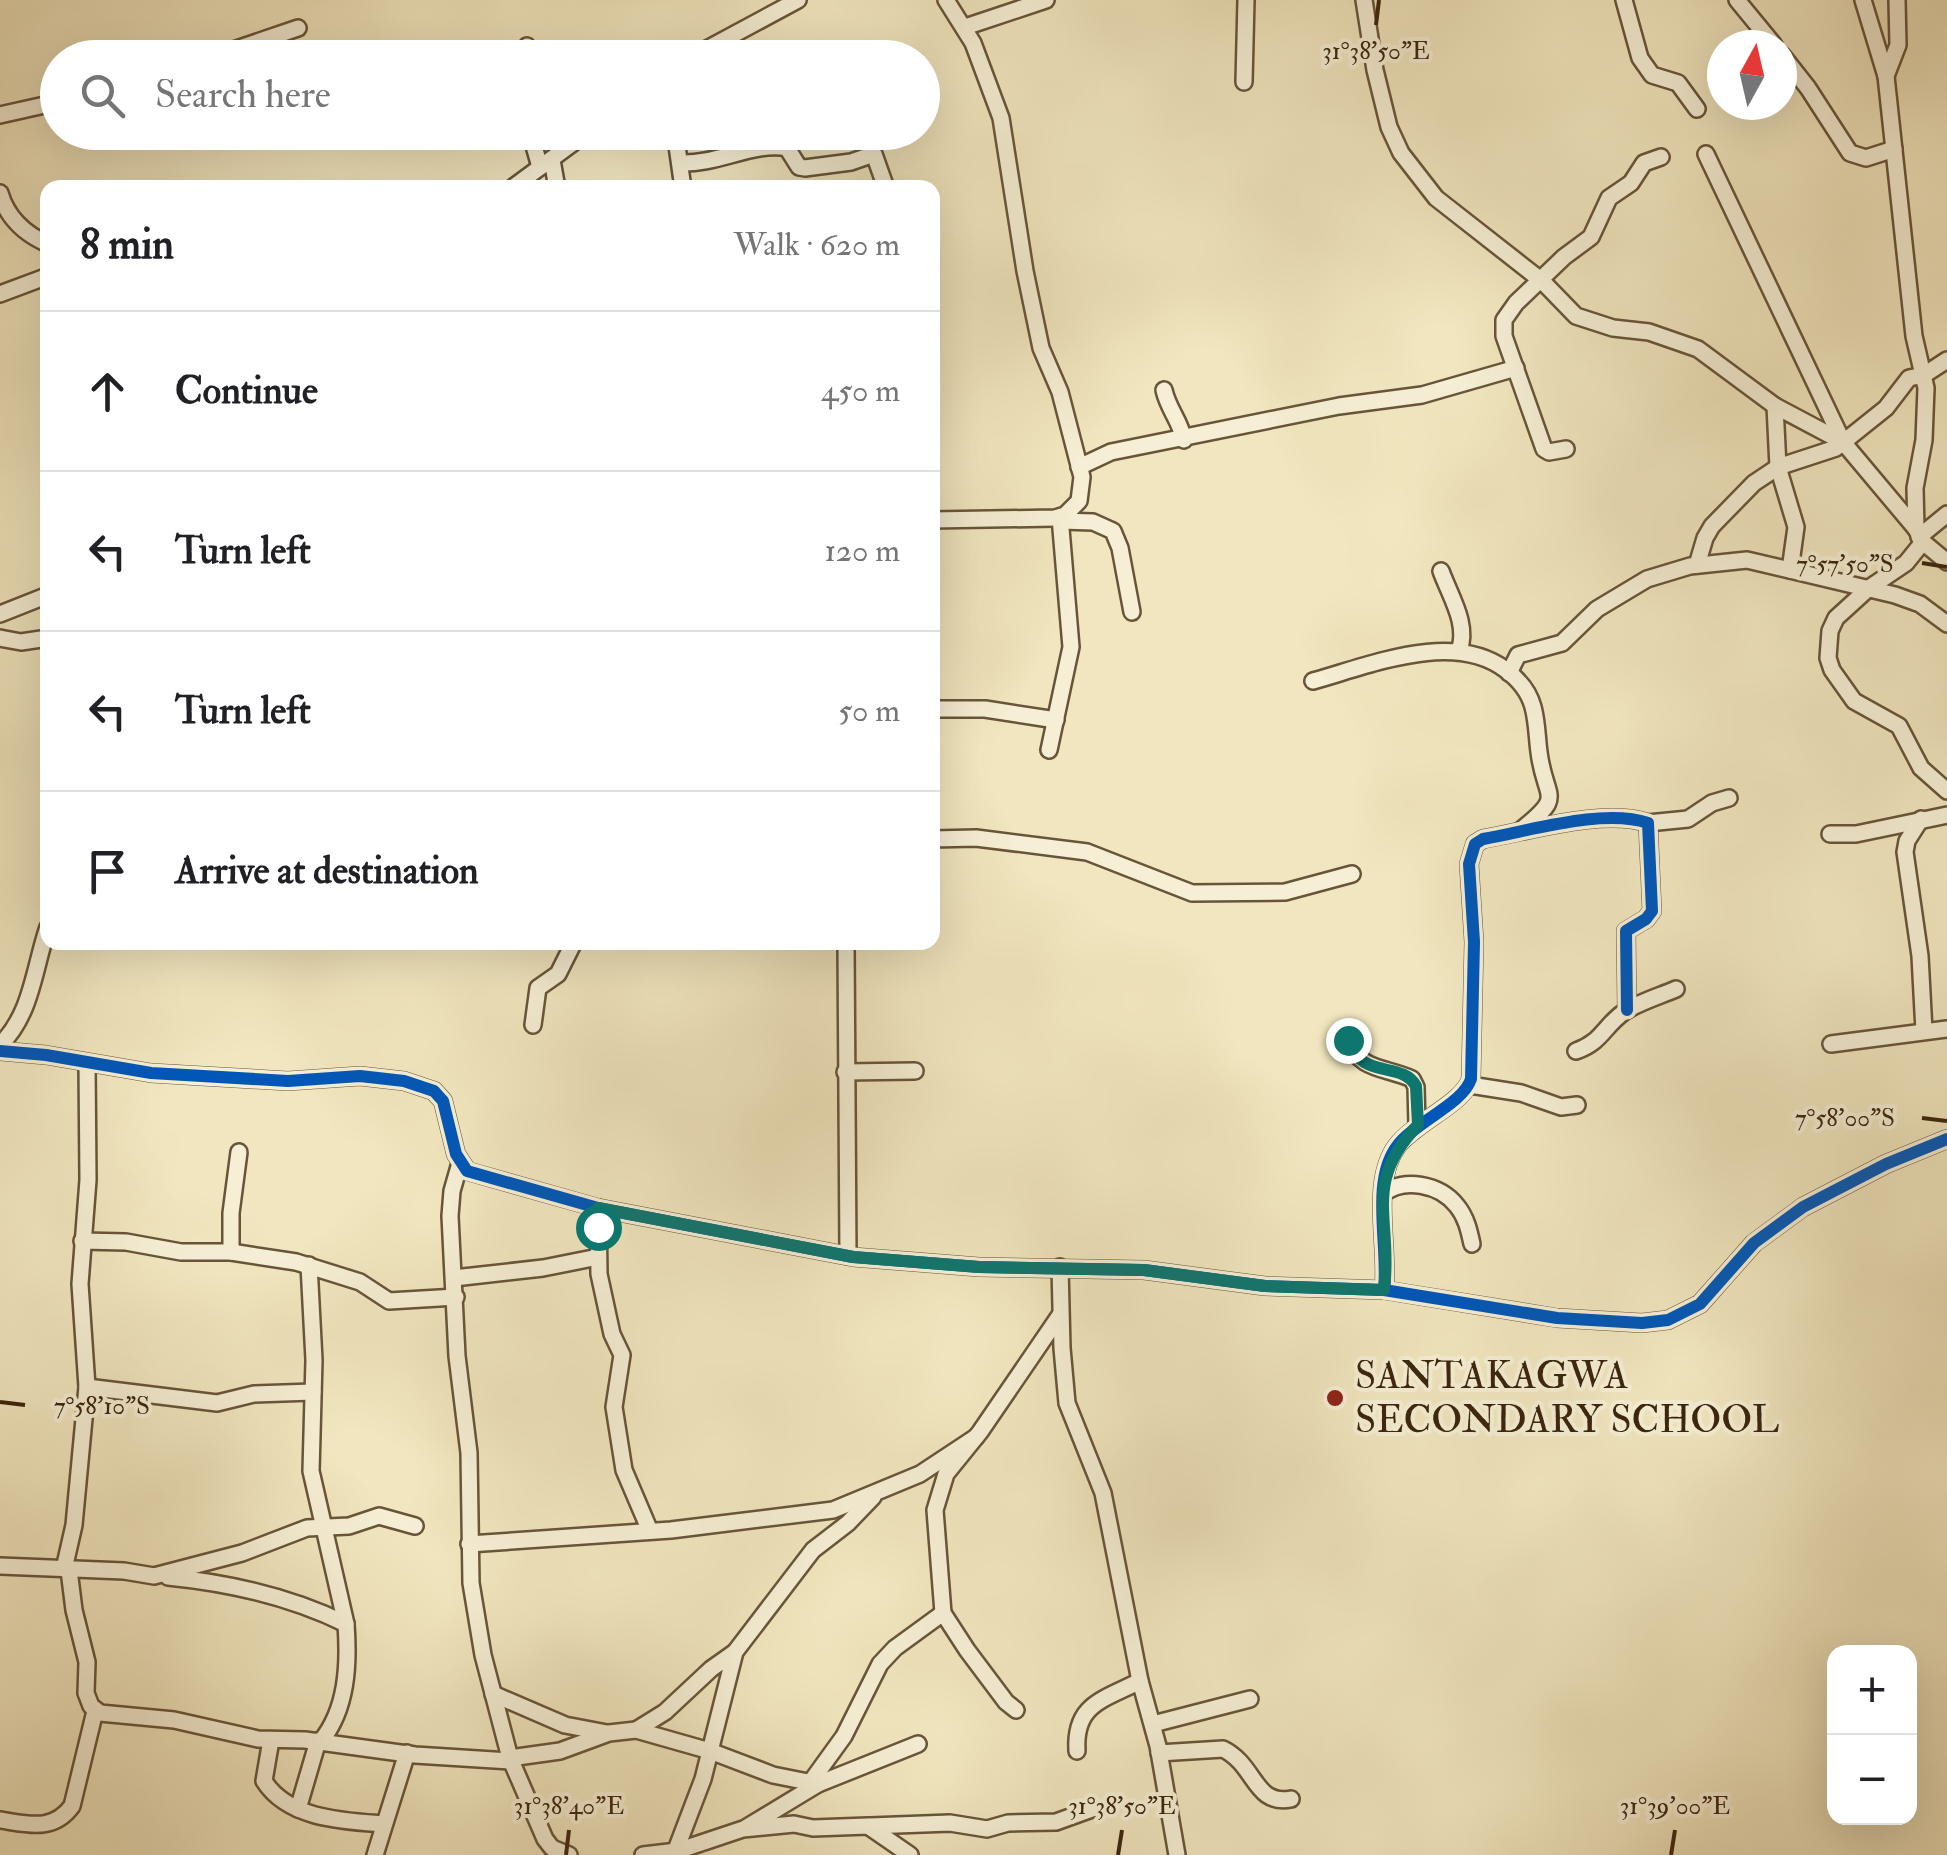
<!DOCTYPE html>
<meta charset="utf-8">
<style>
:root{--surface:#fff;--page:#f6f6f6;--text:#202124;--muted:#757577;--line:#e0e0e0}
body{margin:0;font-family:"IM FELL Double Pica",serif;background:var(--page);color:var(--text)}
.controls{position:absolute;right:30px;bottom:30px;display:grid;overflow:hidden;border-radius:20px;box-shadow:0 10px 40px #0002}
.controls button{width:90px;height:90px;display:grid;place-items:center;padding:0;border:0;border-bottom:2px solid var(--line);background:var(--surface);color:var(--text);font:50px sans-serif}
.compass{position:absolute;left:1707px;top:30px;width:90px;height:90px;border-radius:50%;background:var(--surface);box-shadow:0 10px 40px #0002;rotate:8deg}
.stop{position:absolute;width:30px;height:30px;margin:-22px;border:8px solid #0f766e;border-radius:50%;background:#fff}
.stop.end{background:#0f766e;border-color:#fff;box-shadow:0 2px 10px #0008}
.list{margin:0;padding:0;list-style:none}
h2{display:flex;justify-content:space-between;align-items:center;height:130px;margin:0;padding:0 40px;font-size:42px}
h2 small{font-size:32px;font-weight:400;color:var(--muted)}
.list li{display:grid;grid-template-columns:65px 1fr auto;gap:30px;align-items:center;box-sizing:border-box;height:160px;padding:0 40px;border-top:2px solid var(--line)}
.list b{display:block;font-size:38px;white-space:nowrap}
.list em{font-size:32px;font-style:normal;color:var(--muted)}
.icon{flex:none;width:55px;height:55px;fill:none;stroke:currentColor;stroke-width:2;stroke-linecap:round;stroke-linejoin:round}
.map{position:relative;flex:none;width:1947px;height:1855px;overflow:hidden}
.search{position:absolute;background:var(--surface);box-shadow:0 10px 40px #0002;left:40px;top:40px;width:900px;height:110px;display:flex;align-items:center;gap:25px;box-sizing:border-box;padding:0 35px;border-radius:55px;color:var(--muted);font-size:38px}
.panel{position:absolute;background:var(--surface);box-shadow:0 10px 40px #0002;left:40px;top:180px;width:900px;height:770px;border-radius:20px}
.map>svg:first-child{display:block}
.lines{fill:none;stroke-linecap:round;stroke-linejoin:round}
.street-casing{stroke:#685539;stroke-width:20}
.street{stroke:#f6efd5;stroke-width:15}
.cycleway-casing{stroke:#f6efd5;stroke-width:19}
.cycleway{stroke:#0057b8;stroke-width:12}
.route{stroke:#0f766e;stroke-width:12}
.ticks{fill:none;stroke:#3a250c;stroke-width:4}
.poi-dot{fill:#8f2418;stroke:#f6efd5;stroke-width:4}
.labels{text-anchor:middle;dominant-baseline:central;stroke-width:8;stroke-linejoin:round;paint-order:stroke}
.poi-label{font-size:38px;fill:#3a250c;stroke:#f6efd5;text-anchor:start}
.ticks-label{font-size:25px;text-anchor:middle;fill:#3a250c;stroke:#f6efd5;stroke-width:8;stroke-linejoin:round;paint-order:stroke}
</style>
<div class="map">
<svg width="1947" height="1855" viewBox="0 0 1947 1855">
<rect width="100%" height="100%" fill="#f1e6bf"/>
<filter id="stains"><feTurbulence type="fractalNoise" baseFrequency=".002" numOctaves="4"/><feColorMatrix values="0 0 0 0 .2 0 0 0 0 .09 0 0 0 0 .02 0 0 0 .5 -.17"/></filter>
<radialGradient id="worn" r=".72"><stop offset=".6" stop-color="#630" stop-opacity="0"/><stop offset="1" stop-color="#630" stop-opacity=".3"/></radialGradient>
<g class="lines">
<defs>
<g id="street">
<path d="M1364 0 1375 70 1389 127 1401 153 1436 198 1542 281 1576 316 1613 328 1649 332 1698 349 1775 406 1843 442 1916 529"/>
<path d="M1624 0 1640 58 1652 75 1678 83 1697 109"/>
<path d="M1737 0 1774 45"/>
<path d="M1863 0 1886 76 1914 336 1926 388 1924 440 1915 488 1916 529 1923 542 1947 562"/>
<path d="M965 27 1046 0"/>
<path d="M1782 55 1808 88 1850 153 1866 158 1894 149"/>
<path d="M210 58 298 28"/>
<path d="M525 58 527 46"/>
<path d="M690 58 798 0"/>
<path d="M1886 76 1898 45 1897 0"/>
<path d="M1244 82 1246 0"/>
<path d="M0 115 58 102"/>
<path d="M530 132 540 167"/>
<path d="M675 132 683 188"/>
<path d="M1706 154 1843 442"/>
<path d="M552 160 557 188"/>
<path d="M680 163C716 165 756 141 787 148L799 167 805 168 851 162 874 154 886 188"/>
<path d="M512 188 588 132"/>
<path d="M0 193C7 217 25 234 48 244"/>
<path d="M0 294 48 276"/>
<path d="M1164 390C1168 409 1180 420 1184 440"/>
<path d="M1775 406 1778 467 1796 527 1790 570"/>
<path d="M1566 449 1549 452 1544 449 1504 336V320L1516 303 1564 257 1591 237 1609 198 1631 183 1644 163 1661 157"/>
<path d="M1079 467 1111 452 1339 406 1422 395 1516 368"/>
<path d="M932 520 1055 518 1065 515 1079 501 1082 477 1060 392 1041 348 1025 271 1001 118 973 43 946 0"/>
<path d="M1061 521 1093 522 1113 531 1120 548 1132 612"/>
<path d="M1919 537 1947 514"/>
<path d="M1923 542 1906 563 1869 588 1836 618 1830 631 1828 658 1832 670 1854 701 1899 726 1921 768 1947 791"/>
<path d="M1697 565 1705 538 1712 526 1754 483 1778 467 1836 448 1886 408 1909 378 1924 375 1947 360"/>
<path d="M1441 571C1450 596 1469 624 1459 651"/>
<path d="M0 614 48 595"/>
<path d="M0 638 21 642 48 638"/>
<path d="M1509 673 1518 655 1562 643 1597 609 1647 579 1690 566 1747 560 1895 595 1920 604 1947 624"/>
<path d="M1313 681C1371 665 1453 630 1506 670 1518 679 1529 692 1533 707 1537 721 1537 737 1539 752 1545 801 1566 794 1521 830"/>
<path d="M932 709H985L1056 720"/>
<path d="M1049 750 1071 647 1060 517"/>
<path d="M1921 819 1907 841 1905 852 1920 956 1924 1031"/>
<path d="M1648 823 1688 819 1712 803 1729 798"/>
<path d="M1830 834H1856L1947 815"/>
<path d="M932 839 976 838 1087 852 1192 893 1285 892 1352 874"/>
<path d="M846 942 848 1256"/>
<path d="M533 1025 538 988 558 974 574 942"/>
<path d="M1348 1040C1359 1071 1386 1067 1412 1079L1416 1087 1417 1125"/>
<path d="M1831 1044 1947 1029"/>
<path d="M0 1045C32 1014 34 968 48 927"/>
<path d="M0 1051 46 1055 151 1073 288 1081 360 1076 404 1081 434 1091 443 1101 456 1154 467 1171 598 1208 853 1257 979 1267 1144 1270 1265 1286 1384 1290 1557 1318 1642 1323 1668 1320 1700 1304 1754 1243 1803 1207 1886 1164 1947 1139"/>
<path d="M1576 1051C1602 1042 1603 1027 1624 1012 1639 1002 1660 996 1676 989"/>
<path d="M845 1072 915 1071"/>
<path d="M1470 1085 1521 1093 1561 1107 1577 1105"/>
<path d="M460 1163 452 1191 450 1216 457 1356 469 1453 471 1583 483 1655 510 1758 545 1839 552 1848 569 1855"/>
<path d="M1383 1194C1403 1177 1440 1184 1457 1206 1466 1217 1469 1230 1472 1244"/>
<path d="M598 1208 599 1274 612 1334 622 1355 614 1407 624 1470 650 1531"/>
<path d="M82 1241 126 1242 181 1252H231L296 1262 360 1282 389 1301 456 1297"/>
<path d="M231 1252V1213L239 1152"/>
<path d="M309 1265 314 1360 311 1471 346 1624C349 1665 347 1709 321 1741"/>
<path d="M1060 1267 1062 1348 1067 1403 1103 1493 1140 1681 1158 1746 1177 1855"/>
<path d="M454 1278 543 1268 598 1257"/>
<path d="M1384 1290C1389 1247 1370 1182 1397 1146 1415 1122 1463 1104 1471 1079L1474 942 1469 864 1475 844 1483 839C1530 831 1603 808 1648 823L1652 911 1646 919 1626 931 1627 1010"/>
<path d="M87 1387 217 1403 254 1394 313 1392"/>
<path d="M469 1544 671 1530 833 1510 920 1474 976 1437"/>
<path d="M0 1566 124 1571 154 1576 242 1553 307 1528 349 1526 379 1516 415 1526"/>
<path d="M64 1569 74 1525 87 1387 80 1284 88 1180 87 1063"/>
<path d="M69 1570 74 1610 87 1662 86 1693 91 1706 100 1713 174 1720 258 1739 305 1740 415 1755 511 1761"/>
<path d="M168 1577C229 1583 291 1597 346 1624"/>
<path d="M493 1694 565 1725 607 1733"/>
<path d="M1016 1710 1006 1702 967 1650 943 1613 935 1510 946 1474 980 1432 1060 1315"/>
<path d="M1153 1724 1250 1699"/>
<path d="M636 1730 665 1712 711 1669 735 1652"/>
<path d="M271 1740 264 1781C288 1819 343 1821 384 1824"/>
<path d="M1077 1751C1074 1704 1103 1700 1140 1681"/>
<path d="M1159 1753 1223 1749C1256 1765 1254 1806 1291 1799"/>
<path d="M510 1758 560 1751 609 1733 636 1730 710 1751 773 1775 818 1784"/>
<path d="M810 1783 844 1736 880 1664 895 1648 943 1613"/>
<path d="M298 1809 318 1741"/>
<path d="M0 1820C28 1824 53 1832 72 1806L95 1711"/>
<path d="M870 1826 950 1823 987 1829 1008 1823 1056 1822 1092 1809"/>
<path d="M747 1827 818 1784 918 1744"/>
<path d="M375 1855 407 1753"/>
<path d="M643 1855 677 1851 743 1829 794 1824 813 1828 868 1826 910 1855"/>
<path d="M674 1855 703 1779 735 1652 813 1550 848 1523 873 1497"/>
</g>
</defs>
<use href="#street" class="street-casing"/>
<use href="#street" class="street"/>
<defs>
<g id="cycleway">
<path d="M0 1051 46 1055 151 1073 288 1081 360 1076 404 1081 434 1091 443 1101 456 1154 467 1171 598 1208 853 1257 979 1267 1144 1270 1265 1286 1384 1290 1557 1318 1642 1323 1668 1320 1700 1304 1754 1243 1803 1207 1886 1164 1947 1139"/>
<path d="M1384 1290C1389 1247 1370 1182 1397 1146 1415 1122 1463 1104 1471 1079L1474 942 1469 864 1475 844 1483 839C1530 831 1603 808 1648 823L1652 911 1646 919 1626 931 1627 1010"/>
</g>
</defs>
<use href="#cycleway" class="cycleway-casing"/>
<use href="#cycleway" class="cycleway"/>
</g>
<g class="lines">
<path class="route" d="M598 1227V1208L853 1257 979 1267 1144 1270 1265 1286 1384 1290C1393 1220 1361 1184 1418 1125L1416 1086C1401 1060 1362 1081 1348 1040"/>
</g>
<path class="ticks" d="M1376 25 1379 0M1922 563 1947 567M1922 1118 1947 1121M0 1402 25 1405M566 1855 569 1830M1118 1855 1122 1830M1671 1855 1675 1830"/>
<circle class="poi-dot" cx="1335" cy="1398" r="10"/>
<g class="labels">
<g class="poi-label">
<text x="1355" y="1376">SANTAKAGWA<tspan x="1355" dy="44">SECONDARY SCHOOL</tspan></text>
</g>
</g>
<g class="ticks-label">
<text x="1376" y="59">31°38'50"E</text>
<text x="1845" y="572">7°57'50"S</text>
<text x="1845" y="1126">7°58'00"S</text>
<text x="102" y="1414">7°58'10"S</text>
<text x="569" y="1814">31°38'40"E</text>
<text x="1122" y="1814">31°38'50"E</text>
<text x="1675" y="1814">31°39'00"E</text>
</g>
<rect width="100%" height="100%" filter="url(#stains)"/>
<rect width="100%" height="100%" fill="url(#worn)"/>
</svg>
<div class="controls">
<button>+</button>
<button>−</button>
</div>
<svg class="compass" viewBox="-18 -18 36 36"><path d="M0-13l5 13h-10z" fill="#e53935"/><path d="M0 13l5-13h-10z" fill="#757577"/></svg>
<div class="stop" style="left:598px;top:1227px"></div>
<div class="stop end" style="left:1348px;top:1040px"></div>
<div class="search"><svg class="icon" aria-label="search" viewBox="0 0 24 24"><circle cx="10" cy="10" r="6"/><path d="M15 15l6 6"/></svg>Search here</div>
<section class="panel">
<h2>8 min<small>Walk · 620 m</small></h2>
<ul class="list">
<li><svg class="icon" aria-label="ahead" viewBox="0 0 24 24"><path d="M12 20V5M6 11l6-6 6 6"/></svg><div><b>Continue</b></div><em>450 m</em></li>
<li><svg class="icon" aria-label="left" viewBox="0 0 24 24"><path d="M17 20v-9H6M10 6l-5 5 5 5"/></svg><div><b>Turn left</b></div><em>120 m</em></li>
<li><svg class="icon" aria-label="left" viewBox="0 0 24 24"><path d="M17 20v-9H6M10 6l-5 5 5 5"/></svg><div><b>Turn left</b></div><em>50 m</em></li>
<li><svg class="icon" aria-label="arrive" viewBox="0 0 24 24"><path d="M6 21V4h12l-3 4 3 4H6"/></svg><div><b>Arrive at destination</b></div></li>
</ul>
</section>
</div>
